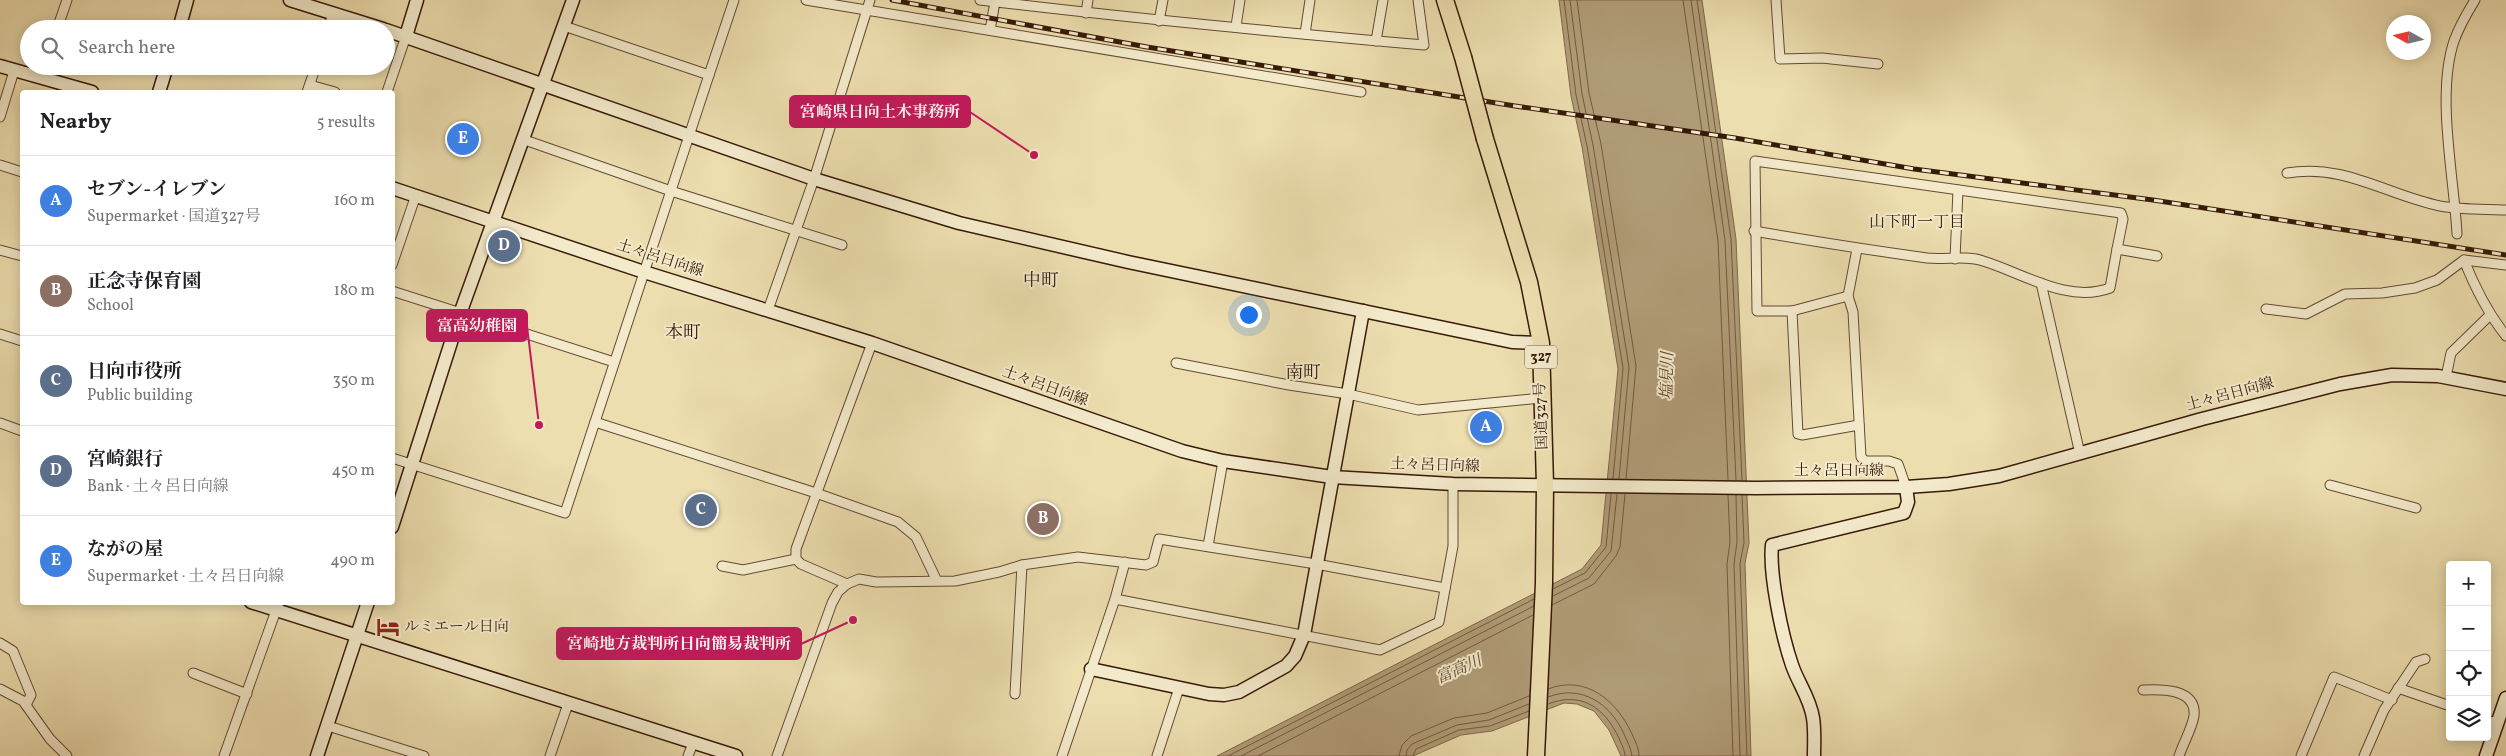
<!DOCTYPE html>
<meta charset="utf-8">
<style>
:root{--surface:#fff;--page:#f6f6f6;--text:#202124;--muted:#757577;--line:#e0e0e0;--accent:#8f2418}
body{margin:0;font-family:Vollkorn,"Noto Serif JP",serif;background:var(--page);color:var(--text)}
.controls{position:absolute;right:15px;bottom:15px;display:grid;overflow:hidden;border-radius:5px;box-shadow:0 2px 12px #0003}
.controls button{width:45px;height:45px;display:grid;place-items:center;padding:0;border:0;border-bottom:1px solid var(--line);background:var(--surface);color:var(--text);font:25px sans-serif}
.compass{position:absolute;left:2386px;top:15px;width:45px;height:45px;border-radius:50%;background:var(--surface);box-shadow:0 2px 12px #0003;rotate:278deg}
.you{position:absolute;left:1248px;top:314px;width:18px;height:18px;margin:-12px;border:4px solid #fff;border-radius:50%;background:#1a73e8;box-shadow:0 0 0 8px #1a73e833}
.badge{display:grid;place-items:center;width:32px;height:32px;border-radius:50%;background:var(--accent);color:#fff;font-size:16px;font-weight:700}
.pin{position:absolute;translate:-50% -50%;border:2px solid #fff;box-shadow:0 1px 5px #0006}
.list{margin:0;padding:0;list-style:none}
h2{display:flex;justify-content:space-between;align-items:center;height:65px;margin:0;padding:0 20px;font-size:21px}
h2 small{font-size:16px;font-weight:400;color:var(--muted)}
.list li{display:grid;grid-template-columns:32px 1fr auto;gap:15px;align-items:center;box-sizing:border-box;height:90px;padding:0 20px;border-top:1px solid var(--line)}
.list b{display:block;font-size:19px;white-space:nowrap}
.list p{margin:0;font-size:16px;white-space:nowrap;color:var(--muted)}
.list em{font-size:16px;font-style:normal;color:var(--muted)}
.icon{flex:none;width:28px;height:28px;fill:none;stroke:currentColor;stroke-width:2;stroke-linecap:round;stroke-linejoin:round}
.map{position:relative;flex:none;width:2506px;height:756px;overflow:hidden}
.search{position:absolute;background:var(--surface);box-shadow:0 2px 12px #0003;left:20px;top:20px;width:375px;height:55px;display:flex;align-items:center;gap:12px;box-sizing:border-box;padding:0 18px;border-radius:28px;color:var(--muted);font-size:19px}
.panel{position:absolute;background:var(--surface);box-shadow:0 2px 12px #0003;left:20px;top:90px;width:375px;height:515px;border-radius:5px}
.map>svg:first-child{display:block}
.water{fill:#af9b76;stroke:#7f674a}
.lines{fill:none;stroke-linecap:round;stroke-linejoin:round}
.shore{stroke:#735a3e;stroke-width:1}
.street-casing{stroke:#644a31;stroke-width:11}
.secondary-casing{stroke:#371907;stroke-width:15}
.highway-casing{stroke:#371907;stroke-width:19}
.street{stroke:#f3eacb;stroke-width:9}
.secondary{stroke:#f3eacb;stroke-width:12}
.highway{stroke:#eddeaf;stroke-width:16}
.rail-casing{stroke:#371907;stroke-width:5}
.rail{stroke:#f3eacb;stroke-width:3;stroke-dasharray:9;stroke-linecap:butt}
.highway-bridge-casing{stroke:#371907;stroke-width:19;stroke-linecap:butt}
.highway-bridge{stroke:#eddeaf;stroke-width:16}
.labels{text-anchor:middle;dominant-baseline:central;stroke-width:4;stroke-linejoin:round;paint-order:stroke}
.shield{fill:#f3eacb;stroke:#6f5842;stroke-width:1}
.shield-label{font-size:14px;font-weight:bold;fill:#371907}
.street-label{font-size:15px;fill:#371907;stroke:#f3eacb}
.poi-label{font-size:15px;fill:#371907;stroke:#f3eacb;text-anchor:start}
.neighbourhood-label{font-size:16px;fill:#371907;stroke:#f3eacb}
.water-label{font-size:16px;font-style:italic;fill:#61462e;stroke:#f3eacb}
.quarter-label{font-size:18px;fill:#371907;stroke:#f3eacb}
.leader{fill:none;stroke:#c2185b;stroke-width:2}
.callout-dot{fill:#c2185b;stroke:#f3eacb;stroke-width:2}
.callout{fill:#c2185b;stroke:#c2185b;stroke-width:2}
.callout-label{font-size:16px;text-anchor:middle;font-weight:bold;fill:#fff}
</style>
<div class="map">
<svg width="2506" height="756" viewBox="0 0 2506 756">
<rect width="100%" height="100%" fill="#eddeaf"/>
<filter id="stains"><feTurbulence type="fractalNoise" baseFrequency=".004" numOctaves="4"/><feColorMatrix values="0 0 0 0 .2 0 0 0 0 .09 0 0 0 0 .02 0 0 0 .5 -.17"/></filter>
<radialGradient id="worn" r=".72"><stop offset=".6" stop-color="#630" stop-opacity="0"/><stop offset="1" stop-color="#630" stop-opacity=".3"/></radialGradient>
<path class="water" d="M1559 0H1702L1736 239 1749 543 1745 563 1751 756H1621L1609 730 1594 711 1577 704 1564 703 1492 731 1461 735 1413 756H1217L1582 569 1601 545 1618 369 1582 147 1571 96Z"/>
<g class="lines">
<g class="shore">
<path d="M1564 0 1576 95 1587 146 1623 368 1613 479"/>
<path d="M1570 0 1582 94 1593 145 1629 367 1619 479"/>
<path d="M1577 0 1589 93 1601 144 1636 366 1626 479"/>
<path d="M1683 0 1718 241 1728 480"/>
<path d="M1691 0 1725 240 1736 480"/>
<path d="M1697 0 1731 239 1742 480"/>
<path d="M1728 495 1730 542 1727 564 1733 756"/>
<path d="M1736 495 1737 542 1734 564 1740 756"/>
<path d="M1742 495 1744 543 1740 563 1747 756"/>
<path d="M1553 589 1585 573 1606 547 1611 494"/>
<path d="M1553 596 1589 578 1611 551 1617 494"/>
<path d="M1552 605 1594 584 1616 556 1620 547 1625 494"/>
<path d="M1548 689C1586 674 1617 701 1632 734 1635 741 1639 748 1639 756"/>
<path d="M1548 697C1581 684 1610 703 1624 734 1627 741 1631 748 1632 756"/>
<path d="M1548 704C1581 691 1604 707 1619 738 1621 744 1625 750 1625 756"/>
<path d="M1228 756 1534 599"/>
<path d="M1241 756 1534 606"/>
<path d="M1258 756 1533 615"/>
<path d="M1399 756 1402 745 1411 736 1454 718 1487 713 1529 696"/>
<path d="M1406 756 1407 750 1412 744 1457 725 1489 720 1529 704"/>
<path d="M1413 756 1416 749 1459 730 1490 726 1529 711"/>
</g>
<defs>
<g id="street">
<path d="M806 0 1361 92"/>
<path d="M980 0C1128 18 1276 32 1424 45L1418 0"/>
<path d="M1776 0 1780 59 1822 58 1878 64"/>
<path d="M1086 13 1088 0"/>
<path d="M1159 21 1163 0"/>
<path d="M1236 26 1240 0"/>
<path d="M57 29 67 0"/>
<path d="M328 29 333 14"/>
<path d="M990 30 995 2"/>
<path d="M1305 34 1310 0"/>
<path d="M1376 41 1383 0"/>
<path d="M709 75 734 0"/>
<path d="M41 77 45 66"/>
<path d="M310 85 335 92"/>
<path d="M307 92 316 66"/>
<path d="M387 92 406 36"/>
<path d="M0 117 14 71"/>
<path d="M522 139 671 191 842 245"/>
<path d="M0 165 22 172"/>
<path d="M2287 173C2343 163 2387 195 2440 206 2462 210 2484 209 2506 210"/>
<path d="M1754 231C1812 241 1869 250 1927 258 1945 260 1967 255 1983 261 2023 273 2068 304 2110 288L2117 249 2157 256"/>
<path d="M2457 234C2454 176 2436 95 2454 41 2459 27 2467 13 2475 0"/>
<path d="M1857 249 1848 296 1853 312 1861 457 1865 461H1889L1898 464 1906 487"/>
<path d="M0 250 22 256"/>
<path d="M1955 259 1958 190"/>
<path d="M2464 260C2475 288 2487 312 2506 336"/>
<path d="M392 265 416 195"/>
<path d="M2041 283 2080 454"/>
<path d="M392 291 614 362"/>
<path d="M1848 296 1792 311H1757L1755 161 2121 213 2123 219 2117 249"/>
<path d="M2266 309 2306 314 2345 294 2382 293 2415 288 2437 280 2464 260 2506 265"/>
<path d="M768 310 814 179 870 0"/>
<path d="M1792 311 1798 434 1802 435 1859 425"/>
<path d="M0 334 22 341"/>
<path d="M1176 363 1289 385 1348 394 1418 410 1541 398"/>
<path d="M2446 377 2451 353 2490 315"/>
<path d="M595 422 816 493 898 522 916 537 936 579"/>
<path d="M0 423 22 431"/>
<path d="M392 458 565 513 709 75 564 26"/>
<path d="M2330 485 2416 508"/>
<path d="M1208 546 1223 461"/>
<path d="M722 566 743 570 796 559"/>
<path d="M847 584 801 564 796 559V549L872 343"/>
<path d="M1115 599 1380 650 1439 622 1453 546V484"/>
<path d="M0 643 13 651 31 695 26 705"/>
<path d="M193 673 247 694"/>
<path d="M2398 688 2450 706"/>
<path d="M0 689 23 701 50 739 67 756"/>
<path d="M2143 690C2160 689 2197 688 2194 716 2192 728 2183 744 2179 756"/>
<path d="M1015 694 1022 565"/>
<path d="M2487 720 2497 723"/>
<path d="M328 726 424 756"/>
<path d="M224 756 279 602"/>
<path d="M550 756 568 704"/>
<path d="M688 756 693 743"/>
<path d="M777 756 832 603 838 592 847 584 859 579 876 582 955 581 999 572 1022 565 1078 557 1146 565 1153 562 1159 539 1316 564 1445 588"/>
<path d="M1062 756 1115 599 1125 562"/>
<path d="M1157 756 1179 688"/>
<path d="M2301 756 2334 677 2392 700"/>
<path d="M2364 756 2384 710 2416 662 2425 659"/>
</g>
<g id="secondary">
<path d="M290 0 383 29"/>
<path d="M995 2V0"/>
<path d="M179 29 187 0"/>
<path d="M386 30 814 179 959 223 1128 262 1512 342 1541 343"/>
<path d="M406 36 417 0"/>
<path d="M0 66 92 92"/>
<path d="M159 92 167 66"/>
<path d="M392 188 644 272 872 343 1182 451 1223 461 1332 477 1453 484 1756 488 1906 487 1949 484 1999 476 2202 419 2340 384 2392 375 2438 376 2506 389"/>
<path d="M392 527 461 311 573 0"/>
<path d="M251 602 736 756"/>
<path d="M1091 669 1209 694 1224 695 1239 692 1286 666 1295 656 1304 635 1363 311"/>
<path d="M317 756 368 602"/>
<path d="M1814 756C1814 744 1815 730 1813 718 1810 698 1798 683 1792 665 1782 636 1769 574 1772 545L1904 513 1908 502 1906 487"/>
<path d="M2486 756 2506 698"/>
</g>
<g id="highway">
<path d="M1445 0 1463 57"/>
<path d="M1485 139 1529 282 1541 343 1545 485 1544 583 1536 756"/>
</g>
</defs>
<use href="#street" class="street-casing"/>
<use href="#secondary" class="secondary-casing"/>
<use href="#highway" class="highway-casing"/>
<use href="#street" class="street"/>
<use href="#secondary" class="secondary"/>
<use href="#highway" class="highway"/>
<defs>
<path id="rail" d="M892 0 1147 47 1515 106 1735 138 1914 169 2153 200 2506 255"/>
</defs>
<use href="#rail" class="rail-casing"/>
<use href="#rail" class="rail"/>
<defs>
<path id="highway-bridge" d="M1463 57 1485 139"/>
</defs>
<use href="#highway-bridge" class="highway-bridge-casing"/>
<use href="#highway-bridge" class="highway-bridge"/>
</g>
<defs>
<symbol id="hotel-bare" viewBox="-9 -9 18 18"><path d="M-6-4.5h1.5V1H6V5H4.5V3h-9V5H-6ZM-4 0a1.8 1.8 0 1 1 3.6 0ZM.5 0V-2.5h3Q6-2.5 6 0Z" fill="#8f2418" stroke="#f3eacb" stroke-width="2.5" paint-order="stroke"/></symbol>
</defs>
<g fill-rule="evenodd">
<use href="#hotel-bare" x="372" y="611" width="32" height="32"/>
</g>
<g class="labels">
<rect class="shield" x="1525" y="345.5" width="32" height="23" rx="4"/>
<g class="shield-label">
<text x="1541" y="357">327</text>
</g>
<g class="street-label">
<text transform="translate(660 259) rotate(18)">土々呂日向線</text>
<text transform="translate(1045 387) rotate(20)">土々呂日向線</text>
<text transform="translate(2230 395) rotate(-15)">土々呂日向線</text>
<text transform="translate(1542 416) rotate(-92)">国道327号</text>
<text transform="translate(1435 466) rotate(2)">土々呂日向線</text>
<text x="1839" y="471">土々呂日向線</text>
</g>
<g class="poi-label">
<text x="404" y="627">ルミエール日向</text>
</g>
<g class="neighbourhood-label">
<text x="1917" y="223">山下町一丁目</text>
</g>
<g class="water-label">
<text transform="translate(1668 376) rotate(-89)">塩見川</text>
<text transform="translate(1459 670) rotate(-24)">富高川</text>
</g>
<g class="quarter-label">
<text x="1041" y="281">中町</text>
<text x="683" y="333">本町</text>
<text x="1303" y="373">南町</text>
</g>
</g>
<path class="leader" d="M1034 155L970 112M539 425L527 326M853 620L801 644"/>
<g class="callout-dot">
<circle cx="1034" cy="155" r="5"/>
<circle cx="539" cy="425" r="5"/>
<circle cx="853" cy="620" r="5"/>
</g>
<g class="callout">
<rect x="790" y="96" width="180" height="31" rx="5"/>
<rect x="427" y="310" width="100" height="31" rx="5"/>
<rect x="557" y="628" width="244" height="31" rx="5"/>
</g>
<g class="callout-label">
<text x="880" y="117">宮崎県日向土木事務所</text>
<text x="477" y="331">富高幼稚園</text>
<text x="679" y="649">宮崎地方裁判所日向簡易裁判所</text>
</g>
<rect width="100%" height="100%" filter="url(#stains)"/>
<rect width="100%" height="100%" fill="url(#worn)"/>
</svg>
<div class="controls">
<button>+</button>
<button>−</button>
<button><svg class="icon" aria-label="locate" viewBox="0 0 24 24"><circle cx="12" cy="12" r="6"/><path d="M12 2v4M12 18v4M2 12h4M18 12h4"/></svg></button>
<button><svg class="icon" aria-label="layers" viewBox="0 0 24 24"><path d="M12 4l9 5-9 5-9-5zM3 14l9 5 9-5"/></svg></button>
</div>
<svg class="compass" viewBox="-18 -18 36 36"><path d="M0-13l5 13h-10z" fill="#e53935"/><path d="M0 13l5-13h-10z" fill="#757577"/></svg>
<div class="you"></div>
<div class="pin badge" style="left:1486px;top:427px;background:#3f7fe0">A</div>
<div class="pin badge" style="left:1043px;top:519px;background:#8d6e63">B</div>
<div class="pin badge" style="left:701px;top:510px;background:#5c6f8a">C</div>
<div class="pin badge" style="left:504px;top:246px;background:#5c6f8a">D</div>
<div class="pin badge" style="left:463px;top:139px;background:#3f7fe0">E</div>
<div class="search"><svg class="icon" aria-label="search" viewBox="0 0 24 24"><circle cx="10" cy="10" r="6"/><path d="M15 15l6 6"/></svg>Search here</div>
<section class="panel">
<h2>Nearby<small>5 results</small></h2>
<ul class="list">
<li><span class="badge" style="background:#3f7fe0">A</span><div><b>セブン-イレブン</b><p>Supermarket · 国道327号</p></div><em>160 m</em></li>
<li><span class="badge" style="background:#8d6e63">B</span><div><b>正念寺保育園</b><p>School</p></div><em>180 m</em></li>
<li><span class="badge" style="background:#5c6f8a">C</span><div><b>日向市役所</b><p>Public building</p></div><em>350 m</em></li>
<li><span class="badge" style="background:#5c6f8a">D</span><div><b>宮崎銀行</b><p>Bank · 土々呂日向線</p></div><em>450 m</em></li>
<li><span class="badge" style="background:#3f7fe0">E</span><div><b>ながの屋</b><p>Supermarket · 土々呂日向線</p></div><em>490 m</em></li>
</ul>
</section>
</div>
